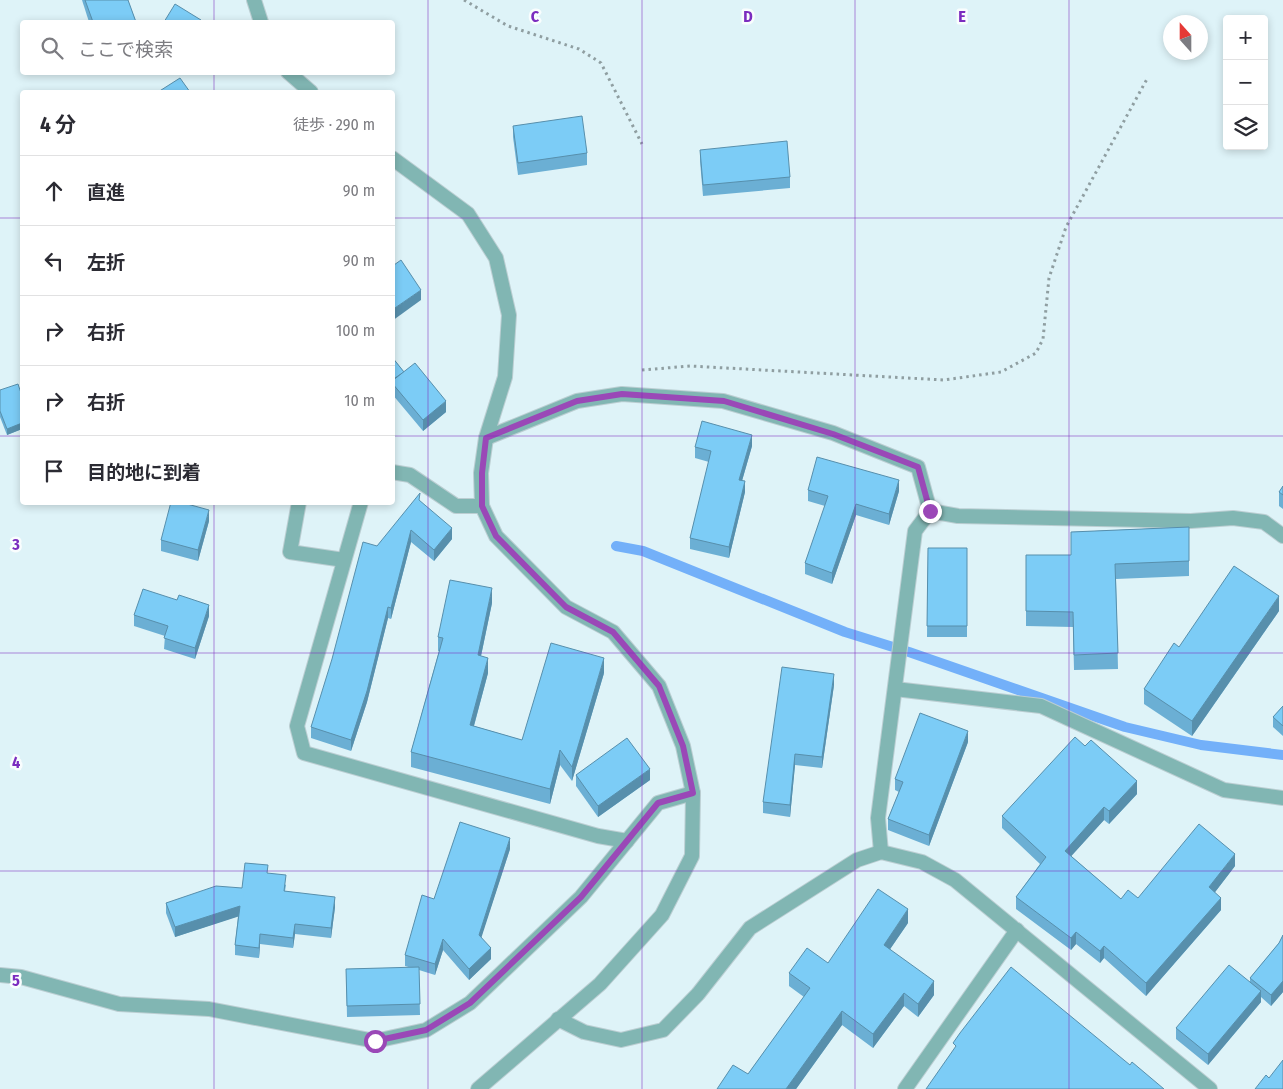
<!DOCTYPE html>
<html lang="ja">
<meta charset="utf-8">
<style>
:root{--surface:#fff;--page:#f7f7f7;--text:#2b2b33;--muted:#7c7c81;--line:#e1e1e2}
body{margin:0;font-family:"Fira Sans Condensed","Noto Sans JP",sans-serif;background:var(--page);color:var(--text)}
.controls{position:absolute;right:15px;top:15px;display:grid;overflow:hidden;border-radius:5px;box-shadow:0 2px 8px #0003}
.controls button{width:45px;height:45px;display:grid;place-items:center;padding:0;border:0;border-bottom:1px solid var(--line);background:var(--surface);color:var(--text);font:25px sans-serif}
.compass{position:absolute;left:1163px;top:15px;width:45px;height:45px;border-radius:50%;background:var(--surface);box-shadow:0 2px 8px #0003;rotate:339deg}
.stop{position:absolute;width:15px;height:15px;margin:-11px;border:4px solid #9a48b7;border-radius:50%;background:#fff}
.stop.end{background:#9a48b7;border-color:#fff;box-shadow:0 1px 5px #0008}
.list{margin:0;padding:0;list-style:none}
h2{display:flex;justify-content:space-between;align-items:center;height:65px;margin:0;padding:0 20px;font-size:21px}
h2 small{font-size:16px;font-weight:400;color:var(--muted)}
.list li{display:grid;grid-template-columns:32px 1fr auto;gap:15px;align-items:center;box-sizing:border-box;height:70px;padding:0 20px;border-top:1px solid var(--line)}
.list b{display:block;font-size:19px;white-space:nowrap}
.list em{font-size:16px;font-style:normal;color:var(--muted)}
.icon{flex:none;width:28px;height:28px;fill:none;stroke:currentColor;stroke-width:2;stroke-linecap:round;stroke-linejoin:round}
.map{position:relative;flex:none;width:1283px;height:1089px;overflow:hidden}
.search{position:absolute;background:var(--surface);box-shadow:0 2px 8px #0003;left:20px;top:20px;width:375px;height:55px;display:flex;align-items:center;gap:12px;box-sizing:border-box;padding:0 18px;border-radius:5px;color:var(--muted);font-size:19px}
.panel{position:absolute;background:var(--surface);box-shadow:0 2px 8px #0003;left:20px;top:90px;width:375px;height:415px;border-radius:5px}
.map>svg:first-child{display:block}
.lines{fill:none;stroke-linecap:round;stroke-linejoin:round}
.stream{stroke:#73b0f9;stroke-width:10}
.minor-casing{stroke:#bbced2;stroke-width:16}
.tertiary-casing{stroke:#bbced2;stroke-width:16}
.path{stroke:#8f9ea1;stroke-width:3;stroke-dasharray:2.5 4;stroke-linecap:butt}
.minor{stroke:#81b6b3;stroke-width:14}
.tertiary{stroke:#81b6b3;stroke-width:14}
.wall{fill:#6bafd4}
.shaded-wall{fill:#578fac}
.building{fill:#7cccf6;stroke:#578fac}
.route{stroke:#9a48b7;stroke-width:6}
.grid{fill:none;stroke:#7b2cbf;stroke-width:1;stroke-opacity:0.55}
.grid-label{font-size:16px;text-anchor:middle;font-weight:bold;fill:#7b2cbf;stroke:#f9fdfe;stroke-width:5;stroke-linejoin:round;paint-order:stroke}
</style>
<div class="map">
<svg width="1283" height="1089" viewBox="0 0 1283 1089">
<rect width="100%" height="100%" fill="#def3f8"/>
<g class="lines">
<path class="stream" d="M616 546 643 551 845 632 909 652 1125 727 1201 745 1283 755"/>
<defs>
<g id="minor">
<path d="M486 438 577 401 622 394 723 401 833 433 918 467 930 511"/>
<path d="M392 472 410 475 456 506H482"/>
<path d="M299 502 290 552 344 560"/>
<path d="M361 502 297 726 304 753 598 836 627 841"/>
<path d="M930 511 958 516 1191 521 1233 518 1264 522 1283 536"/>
<path d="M895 689 1041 706 1224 790 1283 798"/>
<path d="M881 852 878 818 915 531 930 511"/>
<path d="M0 975 21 977 119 1004 209 1009 375 1041 426 1030 470 1003 581 897 658 803 693 793"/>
<path d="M558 1019 584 1032 621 1040 663 1030 698 994 750 928 857 860 881 852 922 862 955 880 1210 1089"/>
<path d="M905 1089 1017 930"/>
</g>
<g id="tertiary">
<path d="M254 0 261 22"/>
<path d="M288 72 311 92"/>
<path d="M392 158 468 214 496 258 509 315 505 377 486 438 481 473 482 506 496 536 566 607 613 632 659 686 683 746 693 793 692 856 662 915 600 984 478 1089"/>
</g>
</defs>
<use href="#minor" class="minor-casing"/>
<use href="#tertiary" class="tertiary-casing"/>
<g class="path">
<path d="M464 0 508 26 579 49 601 63 642 144"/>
<path d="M642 370 690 366 944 380 1001 372 1036 353 1043 339 1049 278 1066 227 1147 79"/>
</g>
<use href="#minor" class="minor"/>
<use href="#tertiary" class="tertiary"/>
</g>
<g class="wall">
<path d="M82 0H128L136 22H89Z"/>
<path d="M513 126 587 153V165L518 175 513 137Z"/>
<path d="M700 150 790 177V188L703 196 700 161Z"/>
<path d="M392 357 404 372 446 412 423 431 392 394Z"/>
<path d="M0 390 22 396V429L7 435 0 417Z"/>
<path d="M752 446 742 481 745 492 729 558 690 549V538L709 462 695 458V447Z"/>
<path d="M1283 486V509L1279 506V492Z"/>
<path d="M808 490 899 491 889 525 856 515 832 584 805 574V563L825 506 808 501Z"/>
<path d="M420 501 452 539 434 561 411 542 391 619 388 618 367 702 351 751 311 738V727L377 546Z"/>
<path d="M209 521 198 561 161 551V540Z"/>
<path d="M1189 527V576L1116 579 1118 669 1074 670 1073 627 1026 626V555H1071V532Z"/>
<path d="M928 548H967V637H927Z"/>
<path d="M492 603 481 656 488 673 474 726 522 740 604 673 572 781 560 765 550 804 411 767V752L439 651H438V637Z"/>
<path d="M1279 611 1192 736 1144 704V689L1179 647Z"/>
<path d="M134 615 209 616 195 659 164 649 165 636 134 626Z"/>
<path d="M834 685 822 768 795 765 790 817 763 813V802Z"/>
<path d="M1283 706V736L1273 727V717Z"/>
<path d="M968 742 929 846 888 830V819L899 792 895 790V779Z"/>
<path d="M1085 746 1137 794 1109 824 1104 820 1071 856 1121 899 1138 898 1235 866 1215 892 1221 910 1146 996 1104 958 1100 963 1076 944 1071 950 1016 909V897L1040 864 1002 828V816Z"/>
<path d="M576 775 650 780 598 817 576 786Z"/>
<path d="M510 849 481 937 491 959 469 980 443 950 435 975 419 970 420 1015 347 1017 346 969 412 968 405 966V955L434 899Z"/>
<path d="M268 873 286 885 285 891 335 907 331 938 295 934 293 948 260 944 259 958 235 955V945L238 916 175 937 166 913V903L242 888Z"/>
<path d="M908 923 890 949 934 995 918 1017 904 1006 873 1048 842 1025 796 1089H717L748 1074 804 997 789 986V973L828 963Z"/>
<path d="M1283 935V992L1271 1006 1261 997V1002L1208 1065 1176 1039V1028L1250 983V978L1279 943Z"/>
</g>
<g class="shaded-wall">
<path d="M421 290V300L392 321V310Z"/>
<path d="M446 401V412L423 431V420Z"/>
<path d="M22 423V429L7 435V429Z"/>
<path d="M752 435V446L739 491V480Z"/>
<path d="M899 480V491L889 525V514Z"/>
<path d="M745 481V492L729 558V547Z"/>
<path d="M856 504V515L832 584V573Z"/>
<path d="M209 510V521L198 561V550Z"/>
<path d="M452 528V539L434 561V550Z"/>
<path d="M411 530V542L391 619V608Z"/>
<path d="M492 588V603L478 670V655Z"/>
<path d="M1279 596V611L1192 736V721Z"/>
<path d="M209 605V616L195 659V648Z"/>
<path d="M388 607V618L367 702 351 751V740Z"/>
<path d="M488 658V673L470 740V725Z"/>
<path d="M604 658V673L572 781V767Z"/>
<path d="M834 674V685L822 768V757Z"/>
<path d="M968 731V742L929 846V835Z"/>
<path d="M560 750V765L550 804V789Z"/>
<path d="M795 754V765L790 817V805Z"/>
<path d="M650 769V780L598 817V806Z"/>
<path d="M1137 781V794L1109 824V811Z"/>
<path d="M1104 807V820L1065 863V851Z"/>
<path d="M510 838V849L479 945V935Z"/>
<path d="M1235 854V866L1209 900V887Z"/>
<path d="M335 897V907L331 938V928Z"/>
<path d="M1221 898V910L1146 996V983Z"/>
<path d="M240 906V916L175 937V927Z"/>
<path d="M908 909V923L884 958V945Z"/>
<path d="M295 924V934L293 948V938Z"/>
<path d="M1076 932V944L1071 950V938Z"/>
<path d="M260 934V944L259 958V948Z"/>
<path d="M443 939V950L435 975V964Z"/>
<path d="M1104 946V958L1100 963V951Z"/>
<path d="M491 948V959L469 980V969Z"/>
<path d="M934 981V995L918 1017V1004Z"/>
<path d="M1283 981V992L1271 1006V995Z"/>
<path d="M1261 991V1002L1208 1065V1054Z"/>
<path d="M904 993V1006L873 1048V1034Z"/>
<path d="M842 1011V1025L796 1089H786Z"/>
</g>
<g class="building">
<path d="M85 0H128L136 22H93Z"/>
<path d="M175 4 201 20 199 22H164Z"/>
<path d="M180 78 190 92H158Z"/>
<path d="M582 116 587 153 518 163 513 126Z"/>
<path d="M787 141 790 177 703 185 700 150Z"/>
<path d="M401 260 421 290 392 310V262L394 265Z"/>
<path d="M392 357 404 372 392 380Z"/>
<path d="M415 363 446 401 423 420 392 383V381Z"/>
<path d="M18 384 22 396V423L7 429 0 411V390Z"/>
<path d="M702 421 752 435 739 480 745 481 729 547 690 538 711 451 695 447Z"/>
<path d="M817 457 899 480 889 514 856 504 832 573 805 563 828 496 808 490Z"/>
<path d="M1283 486V495L1279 492Z"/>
<path d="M420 493 419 500 452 528 434 550 411 530 391 608 388 607 367 691 351 740 311 727 332 659 363 542 377 546Z"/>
<path d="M171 502H180L209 510 198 550 161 540Z"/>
<path d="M1189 527V561L1115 564 1118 653 1074 655 1073 612 1026 611V555H1071V532Z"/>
<path d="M928 548H967V626H927Z"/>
<path d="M1234 566 1279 596 1192 721 1144 689 1174 643 1179 647Z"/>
<path d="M450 580 492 588 478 655 488 658 470 725 522 740 551 643 604 658 572 767 560 750 550 789 411 752 443 638 438 637Z"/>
<path d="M143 589 177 600 179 595 209 605 195 648 164 638 168 626 134 615Z"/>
<path d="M782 667 834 674 822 757 795 754 790 805 763 802Z"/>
<path d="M1283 706V726L1273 717Z"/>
<path d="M920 713 968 731 929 835 888 819 903 782 895 779Z"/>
<path d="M1075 737 1085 746 1091 740 1137 781 1109 811 1104 807 1065 851 1121 899 1128 890 1138 898 1199 824 1235 854 1209 887 1221 898 1146 983 1104 946 1100 951 1076 932 1071 938 1016 897 1046 857 1002 816Z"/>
<path d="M627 738 650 769 598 806 576 775Z"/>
<path d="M460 822 510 838 479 935 491 948 469 969 443 939 435 964 405 955 422 895 434 899Z"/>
<path d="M245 863 268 865 267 873 286 875 284 891 335 897 331 928 295 924 293 938 260 934 259 948 235 945 240 906 175 927 166 903 216 886 242 888Z"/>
<path d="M878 889 908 909 884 945 934 981 918 1004 904 993 873 1034 842 1011 786 1089H717L733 1065 748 1074 810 988 789 973 807 948 828 963Z"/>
<path d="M1283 935V981L1271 995 1250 978 1279 943Z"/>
<path d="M1229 965 1261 991 1208 1054 1176 1028Z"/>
<path d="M419 967 420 1004 347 1006 346 969Z"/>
<path d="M1011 967 1130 1065 1132 1062 1164 1089H926L956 1046 953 1043 960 1033Z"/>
<path d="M1283 1060V1089H1255L1266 1075 1269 1078Z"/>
</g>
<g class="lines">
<path class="route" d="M375 1041 426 1030 470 1003 581 897 658 803 693 793 683 746 659 686 613 632 566 607 496 536 482 506V473L486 438 577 401 622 394 724 401 833 434 918 467 930 511"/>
</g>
<path class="grid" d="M214 0V22M428 0V1089M642 0V1089M855 0V1089M1069 0V1089M214 72V92M0 218H22M392 218H1283M0 436H22M392 436H1283M214 502V1089M0 653H1283M0 871H1283"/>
<g class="grid-label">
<text x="535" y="22">C</text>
<text x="748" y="22">D</text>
<text x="962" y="22">E</text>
<text x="16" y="550">3</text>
<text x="16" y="768">4</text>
<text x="16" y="986">5</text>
</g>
</svg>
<div class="controls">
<button>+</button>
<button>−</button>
<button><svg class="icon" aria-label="layers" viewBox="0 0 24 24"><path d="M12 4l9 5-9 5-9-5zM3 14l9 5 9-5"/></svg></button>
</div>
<svg class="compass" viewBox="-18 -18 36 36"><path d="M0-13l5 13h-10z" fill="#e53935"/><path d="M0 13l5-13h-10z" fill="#7c7c81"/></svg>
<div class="stop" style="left:375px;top:1041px"></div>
<div class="stop end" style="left:930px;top:511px"></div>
<div class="search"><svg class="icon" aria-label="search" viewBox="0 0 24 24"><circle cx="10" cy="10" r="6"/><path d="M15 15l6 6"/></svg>ここで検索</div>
<section class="panel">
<h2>4 分<small>徒歩 · 290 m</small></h2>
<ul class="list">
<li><svg class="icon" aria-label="ahead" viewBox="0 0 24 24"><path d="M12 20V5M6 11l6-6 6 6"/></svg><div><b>直進</b></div><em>90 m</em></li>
<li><svg class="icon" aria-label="left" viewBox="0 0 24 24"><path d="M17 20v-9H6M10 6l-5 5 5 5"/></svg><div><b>左折</b></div><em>90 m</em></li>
<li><svg class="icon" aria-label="right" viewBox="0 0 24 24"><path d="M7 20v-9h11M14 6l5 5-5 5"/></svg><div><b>右折</b></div><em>100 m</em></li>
<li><svg class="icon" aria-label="right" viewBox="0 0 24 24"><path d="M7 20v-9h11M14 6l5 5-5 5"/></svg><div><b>右折</b></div><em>10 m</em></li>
<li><svg class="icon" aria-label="arrive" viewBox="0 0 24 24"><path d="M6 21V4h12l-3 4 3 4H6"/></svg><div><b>目的地に到着</b></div></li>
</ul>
</section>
</div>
